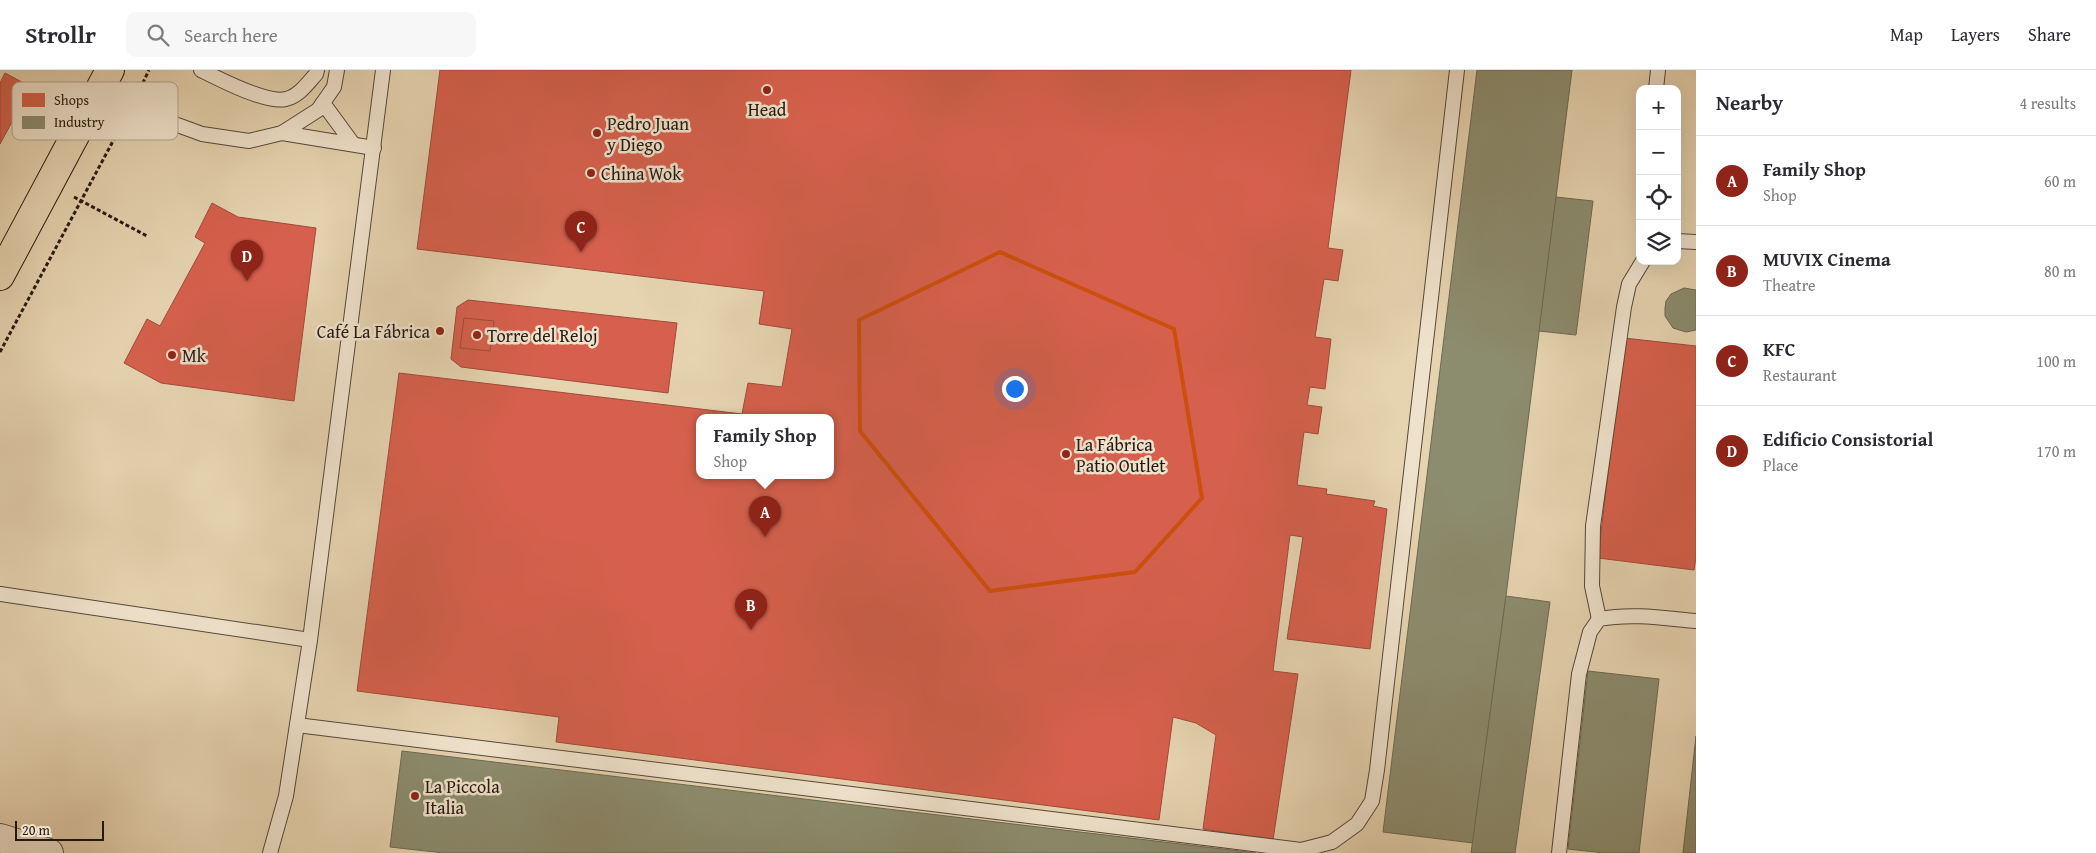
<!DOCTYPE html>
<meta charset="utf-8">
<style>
:root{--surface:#fff;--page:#f7f7f7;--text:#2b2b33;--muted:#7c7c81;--line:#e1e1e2;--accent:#8f2418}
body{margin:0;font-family:"Gentium Book Plus",serif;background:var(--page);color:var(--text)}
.controls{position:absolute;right:15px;top:15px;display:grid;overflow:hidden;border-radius:10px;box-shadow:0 5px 20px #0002}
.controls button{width:45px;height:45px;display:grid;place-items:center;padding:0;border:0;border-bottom:1px solid var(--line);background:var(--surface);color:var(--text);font:25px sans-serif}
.scale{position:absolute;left:15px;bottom:12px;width:89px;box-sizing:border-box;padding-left:5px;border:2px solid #251911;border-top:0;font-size:14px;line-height:18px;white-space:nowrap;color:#251911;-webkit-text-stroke:4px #efe2cc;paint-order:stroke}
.you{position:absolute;left:1014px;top:318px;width:18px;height:18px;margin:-12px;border:4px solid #fff;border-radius:50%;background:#1a73e8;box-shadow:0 0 0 8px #1a73e833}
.badge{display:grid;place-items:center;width:32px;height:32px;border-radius:50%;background:var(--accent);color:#fff;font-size:16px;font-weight:700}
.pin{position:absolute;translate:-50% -41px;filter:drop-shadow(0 1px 2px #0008)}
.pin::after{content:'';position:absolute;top:26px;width:18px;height:15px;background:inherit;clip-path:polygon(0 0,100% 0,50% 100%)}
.popup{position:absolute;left:696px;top:344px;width:138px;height:65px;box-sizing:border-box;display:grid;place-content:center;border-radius:10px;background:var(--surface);filter:drop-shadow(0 1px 4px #0005);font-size:16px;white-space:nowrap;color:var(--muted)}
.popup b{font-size:19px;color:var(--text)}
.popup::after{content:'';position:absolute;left:50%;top:100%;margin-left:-10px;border:10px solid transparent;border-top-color:var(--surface)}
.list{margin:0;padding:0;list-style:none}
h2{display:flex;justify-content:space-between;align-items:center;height:65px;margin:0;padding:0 20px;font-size:21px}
h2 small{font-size:16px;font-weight:400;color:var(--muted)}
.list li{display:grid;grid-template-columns:32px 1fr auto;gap:15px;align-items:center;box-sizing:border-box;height:90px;padding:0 20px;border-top:1px solid var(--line)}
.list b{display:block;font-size:19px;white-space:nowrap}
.list p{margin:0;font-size:16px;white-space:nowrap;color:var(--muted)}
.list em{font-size:16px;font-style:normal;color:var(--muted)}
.icon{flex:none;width:28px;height:28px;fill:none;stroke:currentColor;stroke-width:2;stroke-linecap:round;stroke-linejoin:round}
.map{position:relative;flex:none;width:1696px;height:783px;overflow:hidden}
header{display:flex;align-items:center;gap:30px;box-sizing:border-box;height:70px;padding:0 25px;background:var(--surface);border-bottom:1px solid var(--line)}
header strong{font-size:24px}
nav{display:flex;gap:28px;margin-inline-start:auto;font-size:18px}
.search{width:350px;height:45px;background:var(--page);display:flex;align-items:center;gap:12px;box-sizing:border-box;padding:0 18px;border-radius:10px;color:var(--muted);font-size:19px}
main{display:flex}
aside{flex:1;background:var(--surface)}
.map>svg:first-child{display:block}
.shops{fill:#d6604d;stroke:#a14b3b;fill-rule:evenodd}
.industry{fill:#8c8c6e;stroke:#6d6a52}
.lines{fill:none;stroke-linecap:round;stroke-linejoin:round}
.lane-casing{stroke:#554839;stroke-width:16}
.street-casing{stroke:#554839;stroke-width:30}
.primary-casing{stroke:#251911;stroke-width:30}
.path{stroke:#251911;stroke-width:3;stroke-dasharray:4 2.5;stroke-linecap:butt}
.lane{stroke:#efe2cc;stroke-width:14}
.street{stroke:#efe2cc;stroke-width:28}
.primary{stroke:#e6d3b0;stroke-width:28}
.marked{fill:none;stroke:#cb4f0d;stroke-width:4;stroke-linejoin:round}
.poi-dot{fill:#8f2418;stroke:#efe2cc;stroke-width:2}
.labels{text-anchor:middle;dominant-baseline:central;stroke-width:5;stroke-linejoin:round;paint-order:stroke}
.poi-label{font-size:18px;fill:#251911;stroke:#efe2cc;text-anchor:start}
.key{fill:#efe2cc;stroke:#b2a694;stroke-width:1}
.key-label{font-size:14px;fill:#251911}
</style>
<header>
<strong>Strollr</strong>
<div class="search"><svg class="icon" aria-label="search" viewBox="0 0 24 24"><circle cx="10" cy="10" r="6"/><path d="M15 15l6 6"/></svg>Search here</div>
<nav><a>Map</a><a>Layers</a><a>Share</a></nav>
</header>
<main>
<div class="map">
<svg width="1696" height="783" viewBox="0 0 1696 783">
<rect width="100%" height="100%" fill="#e6d3b0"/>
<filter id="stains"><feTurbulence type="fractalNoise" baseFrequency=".004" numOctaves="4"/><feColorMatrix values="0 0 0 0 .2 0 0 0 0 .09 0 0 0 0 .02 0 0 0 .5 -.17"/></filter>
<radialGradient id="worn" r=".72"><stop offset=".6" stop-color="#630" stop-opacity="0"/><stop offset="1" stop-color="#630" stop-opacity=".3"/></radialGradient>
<g class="shops">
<path d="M440 0H1351L1328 178 1343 180 1338 211 1324 209 1315 267 1331 269 1325 319 1310 317 1307 335 1322 337 1318 364 1304 362 1297 415 1327 419 1326 424 1375 431 1373 436 1387 439 1370 579 1287 569 1303 467 1290 465 1273 601 1298 604 1273 770 1203 759 1216 665 1196 653 1173 647 1159 750 556 672 559 647 357 621 399 303 742 344 748 313 782 317 792 259 759 254 764 221 417 179ZM700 348H830V406H700Z"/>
<path d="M5 3 31 17 0 74V13Z"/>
<path d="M212 133 238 147 316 158 294 331 161 313 124 293 147 249 160 256 205 173 195 167Z"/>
<path d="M468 230 677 253 668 323 461 297 451 289 457 237Z"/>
<path d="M464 248 494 251 490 281 460 278Z"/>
<path d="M1624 268 1696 276V487L1694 500 1598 488Z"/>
</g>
<g class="industry">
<path d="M1477 0H1572L1506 526 1473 773 1383 762Z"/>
<path d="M1556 127 1593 131 1576 265 1539 261Z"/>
<path d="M1684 218 1696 220V260L1686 262 1673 258 1665 246V238L1666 231 1671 224Z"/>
<path d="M1506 526 1550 532 1515 783H1471Z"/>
<path d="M1588 601 1659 609 1639 783H1604L1568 779Z"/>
<path d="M1696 666V783H1683Z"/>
<path d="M402 681 1256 783H444L390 777Z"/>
</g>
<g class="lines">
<defs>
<g id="lane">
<path d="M201 0C219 9 267 34 286 29 299 26 308 13 316 4L317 0"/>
<path d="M1656 19 1658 0"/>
<path d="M96 25 202 64 249 71 282 63 318 40 334 17 337 0"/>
<path d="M323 33 353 74"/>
<path d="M282 63 374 78"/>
<path d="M1677 171 1696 172"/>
<path d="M0 524 310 570"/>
<path d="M1599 549 1592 516 1593 456 1624 237 1629 214 1643 191"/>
<path d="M297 655 1301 780 1332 772 1357 754 1372 731 1377 700 1457 0"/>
<path d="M270 783 286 726 310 570 383 0"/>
<path d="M1559 783 1579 604 1590 562 1599 549C1632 543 1663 548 1696 551"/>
</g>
<path id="street" d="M0 768 49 783"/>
<path id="primary" d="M0 206 110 0"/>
</defs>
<use href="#lane" class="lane-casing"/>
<use href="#street" class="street-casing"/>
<use href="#primary" class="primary-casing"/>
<g class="path">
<path d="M140 19 149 0"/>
<path d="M74 127 147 166"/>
<path d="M0 282 120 58"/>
</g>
<use href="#lane" class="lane"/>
<use href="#street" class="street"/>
<use href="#primary" class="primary"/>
</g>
<path class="marked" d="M1000 182 1174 259 1202 428 1135 502 990 521 860 361 859 250Z"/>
<g class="poi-dot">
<circle cx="767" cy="20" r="5"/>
<circle cx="597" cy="63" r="5"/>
<circle cx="591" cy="103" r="5"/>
<circle cx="440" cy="261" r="5"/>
<circle cx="477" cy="265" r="5"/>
<circle cx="172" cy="285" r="5"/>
<circle cx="1066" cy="384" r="5"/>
<circle cx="415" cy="726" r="5"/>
</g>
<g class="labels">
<g class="poi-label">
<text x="767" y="39" text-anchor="middle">Head</text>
<text x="607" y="53">Pedro Juan<tspan x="607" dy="21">y Diego</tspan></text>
<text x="601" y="103">China Wok</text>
<text x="430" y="261" text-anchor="end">Café La Fábrica</text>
<text x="487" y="265">Torre del Reloj</text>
<text x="182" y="285">Mk</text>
<text x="1076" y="374">La Fábrica<tspan x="1076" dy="21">Patio Outlet</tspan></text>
<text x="425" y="716">La Piccola<tspan x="425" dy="21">Italia</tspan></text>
</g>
</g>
<rect x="12" y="12" width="166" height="58" rx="8" class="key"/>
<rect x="22" y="23" width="23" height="14" fill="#d6604d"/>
<rect x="22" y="46" width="23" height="13" fill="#8c8c6e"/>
<g class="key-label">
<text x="54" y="35">Shops</text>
<text x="54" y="57">Industry</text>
</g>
<rect width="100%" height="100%" filter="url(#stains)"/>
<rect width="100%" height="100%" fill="url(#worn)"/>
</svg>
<div class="controls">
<button>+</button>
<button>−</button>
<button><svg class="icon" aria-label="locate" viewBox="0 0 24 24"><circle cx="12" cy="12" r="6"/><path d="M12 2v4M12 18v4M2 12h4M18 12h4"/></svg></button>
<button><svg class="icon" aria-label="layers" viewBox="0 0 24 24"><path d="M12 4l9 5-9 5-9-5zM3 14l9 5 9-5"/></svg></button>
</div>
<div class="scale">20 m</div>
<div class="you"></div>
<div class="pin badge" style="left:765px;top:467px">A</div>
<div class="popup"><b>Family Shop</b>Shop</div>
<div class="pin badge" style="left:751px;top:560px">B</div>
<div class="pin badge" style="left:581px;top:182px">C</div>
<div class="pin badge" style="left:247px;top:211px">D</div>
</div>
<aside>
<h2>Nearby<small>4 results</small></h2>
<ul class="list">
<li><span class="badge">A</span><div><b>Family Shop</b><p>Shop</p></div><em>60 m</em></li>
<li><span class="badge">B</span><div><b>MUVIX Cinema</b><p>Theatre</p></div><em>80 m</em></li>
<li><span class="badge">C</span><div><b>KFC</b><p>Restaurant</p></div><em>100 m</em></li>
<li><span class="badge">D</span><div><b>Edificio Consistorial</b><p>Place</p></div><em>170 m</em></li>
</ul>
</aside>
</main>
